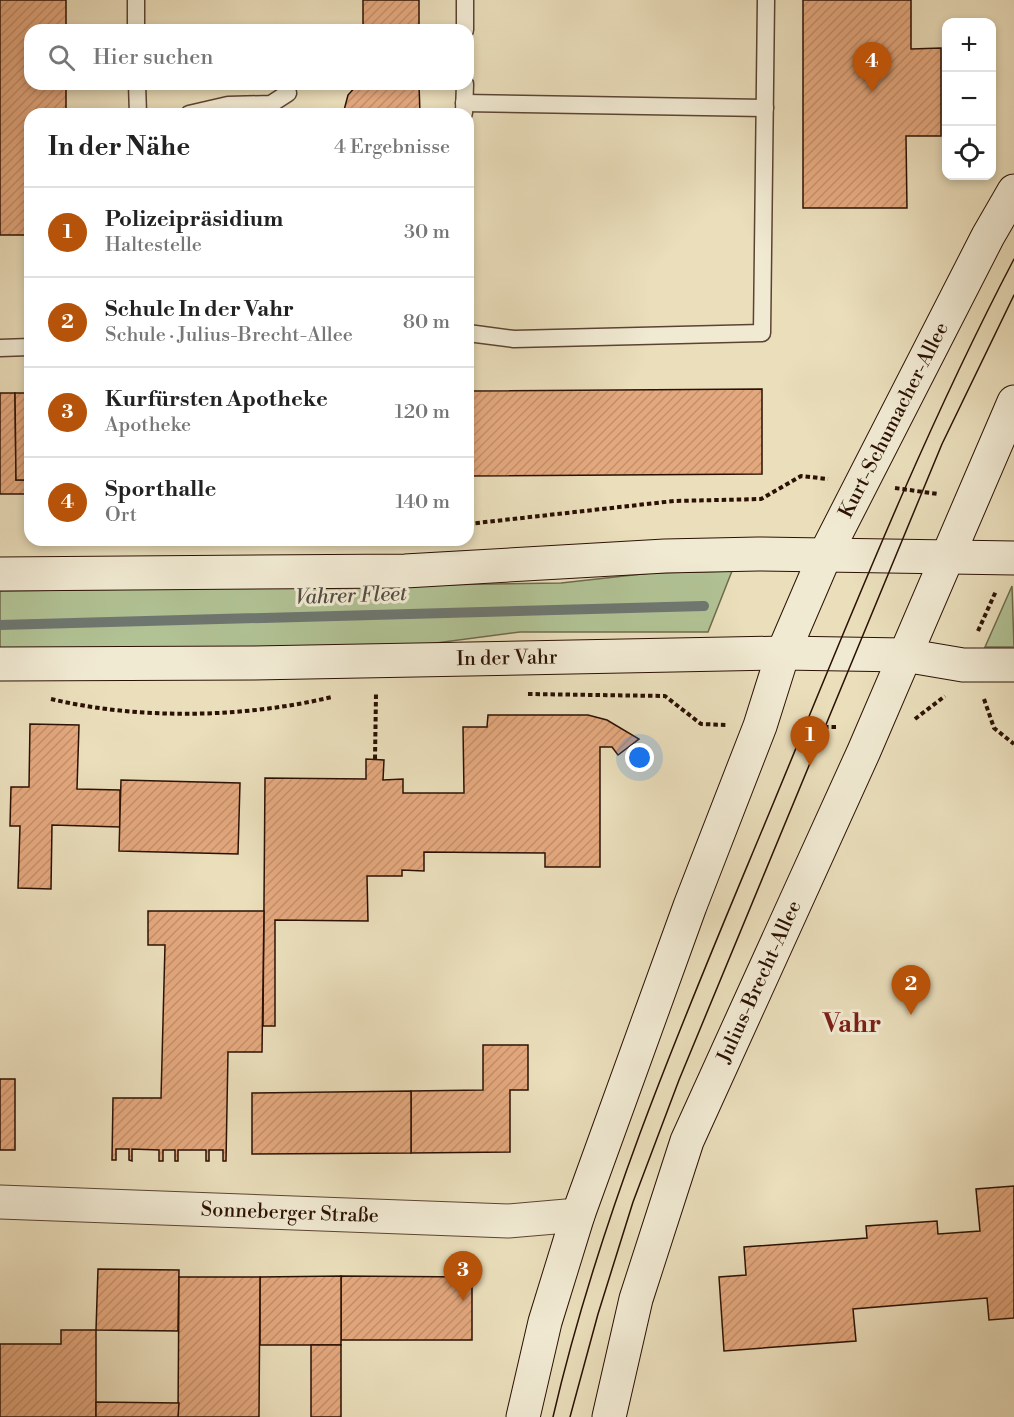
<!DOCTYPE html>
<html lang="de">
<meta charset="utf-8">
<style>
:root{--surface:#fff;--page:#f6f6f6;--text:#222;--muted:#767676;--line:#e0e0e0;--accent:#b45309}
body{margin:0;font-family:"Libre Bodoni",serif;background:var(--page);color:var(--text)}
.controls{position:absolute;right:18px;top:18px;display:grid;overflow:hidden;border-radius:12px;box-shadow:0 3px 9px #0003}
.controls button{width:54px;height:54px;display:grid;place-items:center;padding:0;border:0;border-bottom:2px solid var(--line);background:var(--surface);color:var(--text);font:30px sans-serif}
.you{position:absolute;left:640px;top:758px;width:21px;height:21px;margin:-15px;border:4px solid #fff;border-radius:50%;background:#1a73e8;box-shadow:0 0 0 9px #1a73e833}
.badge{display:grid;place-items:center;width:39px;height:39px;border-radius:50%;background:var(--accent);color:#fff;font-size:20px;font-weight:700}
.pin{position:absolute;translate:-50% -50px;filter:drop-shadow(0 2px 3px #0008)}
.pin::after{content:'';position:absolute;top:32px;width:21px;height:18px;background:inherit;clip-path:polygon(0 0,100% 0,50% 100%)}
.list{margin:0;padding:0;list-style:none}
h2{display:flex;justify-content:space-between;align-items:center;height:78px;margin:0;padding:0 24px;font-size:26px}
h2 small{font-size:20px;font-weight:400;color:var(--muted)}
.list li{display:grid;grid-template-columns:39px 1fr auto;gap:18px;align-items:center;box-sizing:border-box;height:90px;padding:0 24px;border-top:2px solid var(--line)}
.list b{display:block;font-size:22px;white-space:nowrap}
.list p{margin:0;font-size:20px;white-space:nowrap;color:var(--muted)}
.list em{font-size:20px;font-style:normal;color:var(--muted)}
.icon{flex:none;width:33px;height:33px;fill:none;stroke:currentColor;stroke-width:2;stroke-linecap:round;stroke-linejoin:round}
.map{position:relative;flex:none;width:1014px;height:1417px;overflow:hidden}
.search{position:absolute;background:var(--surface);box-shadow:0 3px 9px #0003;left:24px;top:24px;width:450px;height:66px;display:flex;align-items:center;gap:15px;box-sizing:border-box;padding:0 21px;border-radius:18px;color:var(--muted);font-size:22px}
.panel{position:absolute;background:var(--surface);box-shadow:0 3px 9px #0003;left:24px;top:108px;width:450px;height:438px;border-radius:18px}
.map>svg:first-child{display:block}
.grass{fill:#b1c294;stroke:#6e6a4c;stroke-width:1.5}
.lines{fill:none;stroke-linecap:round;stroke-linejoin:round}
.stream{stroke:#6e7770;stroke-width:10}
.building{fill:url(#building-hatch);stroke:#2b1104;stroke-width:1.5}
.lane-casing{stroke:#5b4432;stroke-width:19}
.street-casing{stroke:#5b4432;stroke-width:35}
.secondary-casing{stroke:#2b1104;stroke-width:35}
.path{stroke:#2b1104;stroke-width:4;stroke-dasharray:4.5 3;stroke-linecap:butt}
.lane{stroke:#f1ead3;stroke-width:16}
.street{stroke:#f1ead3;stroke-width:33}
.secondary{stroke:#f1ead3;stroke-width:33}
.tram{stroke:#2b1104;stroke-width:1.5}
.labels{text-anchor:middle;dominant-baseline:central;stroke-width:6;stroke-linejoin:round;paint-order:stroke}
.street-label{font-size:20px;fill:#2b1104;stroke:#f1ead3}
.water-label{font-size:21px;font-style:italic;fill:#524c43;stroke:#f1ead3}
.district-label{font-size:26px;font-weight:bold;fill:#7a1f14;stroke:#f1ead3}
</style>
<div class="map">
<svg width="1014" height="1417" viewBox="0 0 1014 1417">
<defs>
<pattern id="building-hatch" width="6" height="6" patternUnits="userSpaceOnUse" patternTransform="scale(1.5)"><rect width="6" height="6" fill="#e4a87e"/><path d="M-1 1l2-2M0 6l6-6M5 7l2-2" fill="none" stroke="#c4906b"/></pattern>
</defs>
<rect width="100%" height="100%" fill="#eadebb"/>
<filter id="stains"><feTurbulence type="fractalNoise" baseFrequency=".00333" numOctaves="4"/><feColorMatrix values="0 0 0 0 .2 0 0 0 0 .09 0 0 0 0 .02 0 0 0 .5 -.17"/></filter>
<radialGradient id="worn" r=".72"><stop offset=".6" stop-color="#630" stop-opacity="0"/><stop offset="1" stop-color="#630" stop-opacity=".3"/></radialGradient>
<g class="grass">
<path d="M732 571 708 632H520L413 646 0 649V591L561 583 651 573Z"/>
<path d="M1012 586 1014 647H985Z"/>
</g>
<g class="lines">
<path class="stream" d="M0 625 704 606"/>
</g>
<g class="building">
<path d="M0 0H66V30H30V84H66V114H30V235H0Z"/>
<rect x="363" y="0" width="56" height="30"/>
<path d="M803 0H911V49L941 48V136H906L907 208H803Z"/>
<path d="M358 84H419L420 114H343L348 95Z"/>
<path d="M762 389V474L468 476V391Z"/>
<path d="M0 393H15L16 480H30V494H0Z"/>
<path d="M15 393H30V480H16Z"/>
<path d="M488 715H588L607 720 639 739 618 755 612 747H600V867H545V853L424 852V871L402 870V876H367L368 921 275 920V1026H263L265 778 366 779V759L384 760 383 780 403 779V793H464L463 727H487Z"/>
<path d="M30 724 79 725 77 789 120 790V827L52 825 51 889 18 888 20 826H10L11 787H29Z"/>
<path d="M121 780 240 783 238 854 119 851Z"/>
<path d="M148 911H264L262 1052H228L226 1161H223V1150H209V1161H206V1150H178V1161H175V1150H163V1161H159V1150L132 1149V1161L129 1160V1149H116V1160H112L113 1098H161L165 945H148Z"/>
<path d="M483 1045H528V1090H510V1152L411 1153V1091L483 1090Z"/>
<rect x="0" y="1079" width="15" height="71"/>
<path d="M411 1091V1153L252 1154V1093Z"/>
<path d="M1014 1186V1318L989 1320 987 1298 853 1309 856 1341 724 1351 719 1277 746 1275 744 1247 867 1238 866 1226 937 1221 938 1234 980 1231 976 1189Z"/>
<path d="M98 1269 179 1270 178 1331 96 1330Z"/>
<path d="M341 1276 472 1277V1340H341Z"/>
<path d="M341 1276V1345H260V1277Z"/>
<path d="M179 1277H260L259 1417H178Z"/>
<path d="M61 1330H96V1417H0V1344H61Z"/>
<rect x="311" y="1345" width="30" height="72"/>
<path d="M96 1402 179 1403 178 1417H96Z"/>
</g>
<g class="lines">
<defs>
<g id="lane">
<path d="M136 30V0"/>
<path d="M465 30V0"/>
<path d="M137 84 138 114"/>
<path d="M464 103 765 108"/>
<path d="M464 113 465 84"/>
<path d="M189 114 228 105 271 104 288 93"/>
<path d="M468 333 514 339 762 333 766 0"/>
<path d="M0 348 30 347"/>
</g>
<g id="street">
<path id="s1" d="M0 1202 508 1221 578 1215"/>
</g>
<g id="secondary">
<path d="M0 574 405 571 665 556 758 554 1014 558"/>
<path id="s2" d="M0 664 253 663 783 653 904 655 963 665H1014"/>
<path id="s3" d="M523 1417 545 1322 578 1215 690 906 760 726 783 653 826 553 988 236 1014 191"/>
<path id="s4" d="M609 1417 636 1299 687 1141 864 751 1014 402"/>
</g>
</defs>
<use href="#lane" class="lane-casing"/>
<use href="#street" class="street-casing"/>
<use href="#secondary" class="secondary-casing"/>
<g class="path">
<path d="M895 488 938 494"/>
<path d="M468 524 674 501 761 499 801 476 828 479"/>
<path d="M978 631 996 591"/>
<path d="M528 694 665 696 701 724 727 725"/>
<path d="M51 699C139 720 244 718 332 697"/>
<path d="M984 699 994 728 1014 744"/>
<path d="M915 719 945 696"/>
<path d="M794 727H838"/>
<path d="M375 759 376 694"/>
</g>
<use href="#lane" class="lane"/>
<use href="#street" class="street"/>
<use href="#secondary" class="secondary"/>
<g class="tram">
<path d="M553 1417C602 1205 690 1004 773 804 849 620 922 435 1014 259"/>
<path d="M570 1417 598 1314 633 1202 679 1080 942 444 1014 295"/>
</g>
</g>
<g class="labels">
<g class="street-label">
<text stroke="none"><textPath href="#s3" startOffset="1066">Kurt-Schumacher-Allee</textPath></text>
<text stroke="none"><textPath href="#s2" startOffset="507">In der Vahr</textPath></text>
<text stroke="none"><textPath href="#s4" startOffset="462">Julius-Brecht-Allee</textPath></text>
<text stroke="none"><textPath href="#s1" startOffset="290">Sonneberger Straße</textPath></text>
</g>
<g class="water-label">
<text transform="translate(351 596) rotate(-2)">Vahrer Fleet</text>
</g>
<g class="district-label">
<text x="852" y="1024">Vahr</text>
</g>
</g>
<rect width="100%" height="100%" filter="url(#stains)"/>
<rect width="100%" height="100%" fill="url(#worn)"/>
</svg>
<div class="controls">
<button>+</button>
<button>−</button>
<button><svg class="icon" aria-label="locate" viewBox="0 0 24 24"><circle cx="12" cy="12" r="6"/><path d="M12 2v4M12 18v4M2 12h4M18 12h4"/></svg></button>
</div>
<div class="you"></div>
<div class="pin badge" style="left:810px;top:766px">1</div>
<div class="pin badge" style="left:911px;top:1015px">2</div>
<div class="pin badge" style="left:463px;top:1301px">3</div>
<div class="pin badge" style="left:872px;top:92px">4</div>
<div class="search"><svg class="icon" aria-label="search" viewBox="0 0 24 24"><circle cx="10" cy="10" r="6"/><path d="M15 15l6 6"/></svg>Hier suchen</div>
<section class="panel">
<h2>In der Nähe<small>4 Ergebnisse</small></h2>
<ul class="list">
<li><span class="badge">1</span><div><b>Polizeipräsidium</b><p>Haltestelle</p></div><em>30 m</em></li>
<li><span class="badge">2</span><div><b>Schule In der Vahr</b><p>Schule · Julius-Brecht-Allee</p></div><em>80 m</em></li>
<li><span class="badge">3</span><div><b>Kurfürsten Apotheke</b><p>Apotheke</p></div><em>120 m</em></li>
<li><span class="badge">4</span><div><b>Sporthalle</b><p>Ort</p></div><em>140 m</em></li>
</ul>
</section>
</div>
